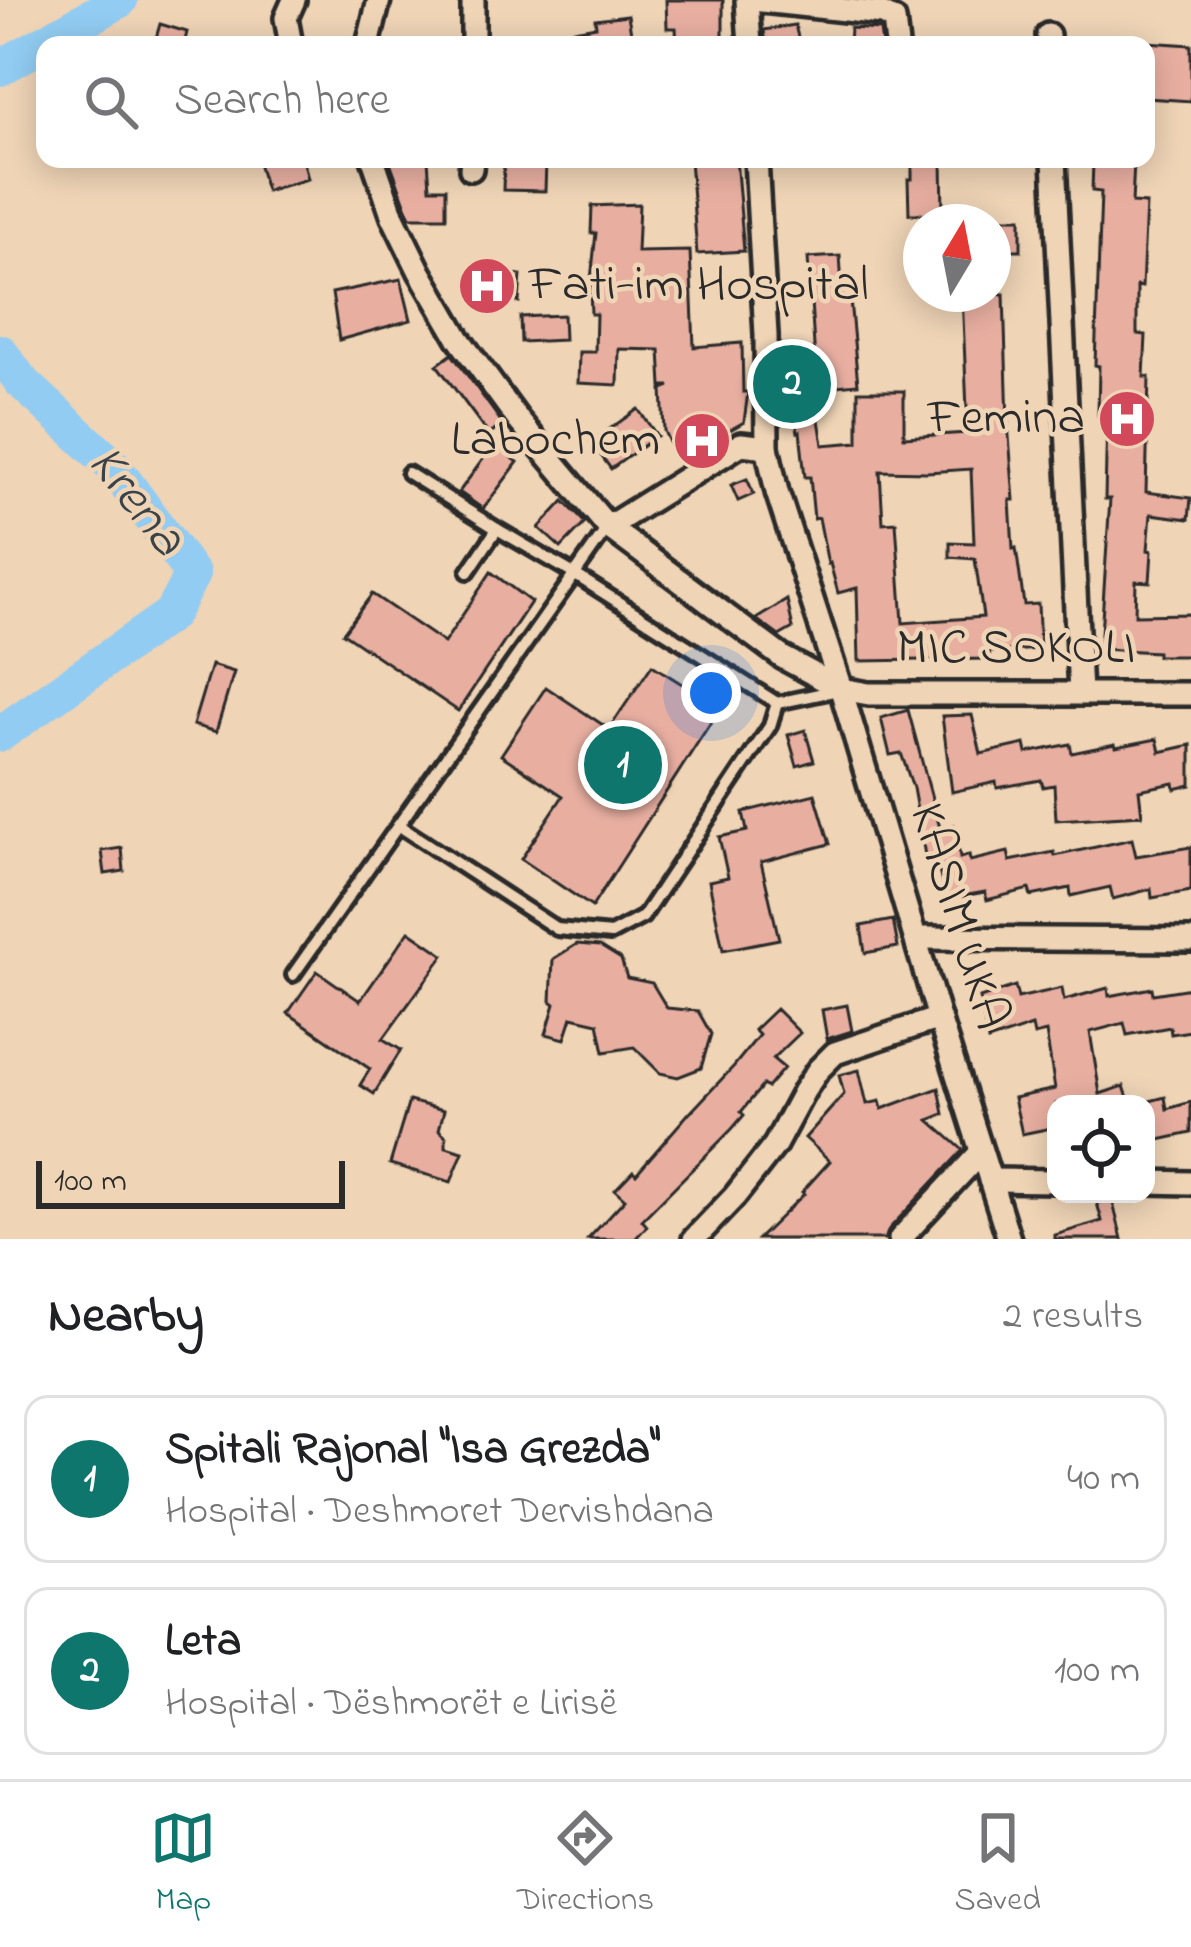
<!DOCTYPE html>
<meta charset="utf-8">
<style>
:root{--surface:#fff;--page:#f6f6f6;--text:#202124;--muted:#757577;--line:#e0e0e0;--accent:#0f766e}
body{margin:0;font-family:"Indie Flower",sans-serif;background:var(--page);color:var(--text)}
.controls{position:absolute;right:36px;bottom:36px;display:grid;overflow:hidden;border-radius:24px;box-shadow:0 6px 30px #0003}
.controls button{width:108px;height:108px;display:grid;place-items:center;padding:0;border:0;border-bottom:3px solid var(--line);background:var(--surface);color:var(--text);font:60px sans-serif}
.compass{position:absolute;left:903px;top:204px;width:108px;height:108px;border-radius:50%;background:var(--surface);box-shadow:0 6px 30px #0003;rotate:10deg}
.scale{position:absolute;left:36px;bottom:30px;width:309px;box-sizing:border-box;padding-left:12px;border:6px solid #2b2b2b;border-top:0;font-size:33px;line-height:42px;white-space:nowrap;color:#2b2b2b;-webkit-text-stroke:9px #efd4b6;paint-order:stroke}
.you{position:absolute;left:711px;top:693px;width:42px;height:42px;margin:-30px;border:9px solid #fff;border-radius:50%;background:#1a73e8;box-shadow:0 0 0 18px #1a73e833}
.badge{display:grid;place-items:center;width:78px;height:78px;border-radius:50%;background:var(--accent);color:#fff;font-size:39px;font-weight:700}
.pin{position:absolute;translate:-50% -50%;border:6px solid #fff;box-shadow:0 3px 12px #0006}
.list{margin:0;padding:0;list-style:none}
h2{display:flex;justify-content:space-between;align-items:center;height:156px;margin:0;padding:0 48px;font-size:51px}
h2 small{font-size:39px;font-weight:400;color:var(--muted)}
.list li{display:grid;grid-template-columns:78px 1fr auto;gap:36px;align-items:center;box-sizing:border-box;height:168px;margin:0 24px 24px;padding:0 24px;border:3px solid var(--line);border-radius:24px}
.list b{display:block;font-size:45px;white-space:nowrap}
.list p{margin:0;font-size:39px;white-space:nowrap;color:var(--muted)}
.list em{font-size:39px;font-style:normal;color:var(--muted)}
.icon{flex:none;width:66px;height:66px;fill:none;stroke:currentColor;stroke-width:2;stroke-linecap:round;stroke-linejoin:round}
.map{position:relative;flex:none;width:1191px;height:1239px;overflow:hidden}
.search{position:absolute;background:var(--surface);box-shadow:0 6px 30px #0003;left:36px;right:36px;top:36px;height:132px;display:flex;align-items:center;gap:30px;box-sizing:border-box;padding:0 42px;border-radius:24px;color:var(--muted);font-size:45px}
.sheet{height:540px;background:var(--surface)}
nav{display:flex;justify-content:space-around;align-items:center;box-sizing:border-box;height:168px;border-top:3px solid var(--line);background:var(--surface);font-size:33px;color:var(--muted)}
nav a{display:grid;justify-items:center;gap:6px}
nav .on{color:var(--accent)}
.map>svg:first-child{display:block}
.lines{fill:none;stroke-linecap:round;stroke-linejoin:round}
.river{stroke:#92ccf2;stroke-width:36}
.building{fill:#e8afa1;stroke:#2b2b2b;stroke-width:3;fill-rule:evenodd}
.lane-casing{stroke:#2b2b2b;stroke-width:20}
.street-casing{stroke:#2b2b2b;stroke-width:30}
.lane{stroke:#efd4b6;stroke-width:10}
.street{stroke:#efd4b6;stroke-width:21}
.labels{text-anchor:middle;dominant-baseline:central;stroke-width:9;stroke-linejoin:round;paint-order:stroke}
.poi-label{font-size:51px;fill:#2b2b2b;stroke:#efd4b6;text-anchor:end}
.street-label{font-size:51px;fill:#2b2b2b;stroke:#efd4b6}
.water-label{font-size:54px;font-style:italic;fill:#3a4349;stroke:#efd4b6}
</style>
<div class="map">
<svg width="1191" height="1239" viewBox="0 0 1191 1239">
<rect width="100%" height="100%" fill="#efd4b6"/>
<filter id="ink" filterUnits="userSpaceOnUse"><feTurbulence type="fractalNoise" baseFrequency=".00833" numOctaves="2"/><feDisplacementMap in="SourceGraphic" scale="24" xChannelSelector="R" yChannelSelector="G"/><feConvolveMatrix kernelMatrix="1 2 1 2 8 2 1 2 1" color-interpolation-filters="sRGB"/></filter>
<g filter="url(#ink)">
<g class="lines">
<g class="river">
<path d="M0 68 120 0"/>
<path d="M0 352 21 381 114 467 192 574 171 614 0 734"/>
</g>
</g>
<g class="building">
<path d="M666 0H723V45H677L676 28H667Z"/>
<path d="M628 15 633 45H540V36L596 26 595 19Z"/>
<path d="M160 24 187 32 184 45H154Z"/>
<path d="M795 25 800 45H766L764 30Z"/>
<path d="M850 28 880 30 882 45H849Z"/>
<path d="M1146 42 1191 45V101L1146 98Z"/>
<path d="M257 159H303L308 179 266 191Z"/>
<path d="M389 159H428L430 188H446V217H410Z"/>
<path d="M690 159H736L744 251 697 254Z"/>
<path d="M912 159H942L943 214H909L908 179H912Z"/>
<path d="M504 160 546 162 545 191 503 190Z"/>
<path d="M1093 161 1134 162 1132 203 1146 204 1142 287 1137 286V334L1146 335 1144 377H1149L1146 492 1191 498 1189 519 1151 514 1148 550 1152 551 1150 582 1136 581 1135 615 1191 614V656H1157V652L1100 649 1110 499H1105L1107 415H1098L1099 366 1095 365 1101 192 1092 191Z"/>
<path d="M639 204 637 252 690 251 694 347 742 343 743 392H748L744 422 677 460 664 431 662 389 670 386H662L660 350 619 349 618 385 578 383 579 352H595L596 314H591L590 289 596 233H591L592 206Z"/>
<rect x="993" y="218" width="28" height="32"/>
<path d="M840 256 843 301 850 300 858 384 814 388 823 445 858 442V391H904V437L968 433 962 294H1004L1008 423 1014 500H1010L1013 549 1016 548 1024 605 1038 604 1040 649 989 652 990 659 859 661 857 588 838 593 830 563 828 564 819 518 814 519 810 477H805L800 431 798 432 790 387 787 388 786 362 815 360 808 258ZM971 469 974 543 950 542V557L975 559 983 617 903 623 896 522 883 523 880 471 927 472Z"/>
<path d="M489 271 521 275 519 302 486 298Z"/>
<path d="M401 279 411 320 339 340 332 293Z"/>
<path d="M563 315 564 340 521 342 520 317Z"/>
<path d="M452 354 503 424 489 435 437 365Z"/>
<path d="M638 409 657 436 611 469 591 442Z"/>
<path d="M494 444 518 462 483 509 459 492Z"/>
<path d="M747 479 754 494 738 501 731 485Z"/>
<path d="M564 501 585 523 561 548 539 528Z"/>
<path d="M491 572 531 602 458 711 343 633 372 594 444 643Z"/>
<path d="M787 600 793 628 779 636 756 619Z"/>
<path d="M211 665 234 672 216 732 193 725Z"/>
<path d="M652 665 720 708 592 907 521 859 563 796 501 755 546 687 609 729Z"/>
<path d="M908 710 940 828 954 825 960 858 969 855 970 861 1008 852 1010 861 1054 852 1055 856 1132 839 1136 856 1191 847V891L1152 898 1151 889 1113 899 1110 887 1071 896 1070 888 1031 896 1029 889 987 900 985 892 946 899 936 859 926 861 913 788 901 753 890 755 881 718Z"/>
<path d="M972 715 981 754 1025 744 1027 753 1070 744 1072 753 1115 744 1116 747 1157 739 1160 752 1191 745V785L1175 789 1174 783 1139 790 1142 815 1056 820 1054 785 1043 787 1041 780 997 788 996 782 952 792 942 716Z"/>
<path d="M805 730 814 761 797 766 788 735Z"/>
<path d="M815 794 830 844 761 862 779 939 723 950 709 881 728 877 719 837 747 831 743 812Z"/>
<path d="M122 848 124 871 105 874 102 851Z"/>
<path d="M893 920 898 947 865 953 861 926Z"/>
<path d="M409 931 444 955 383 1039 401 1050 374 1094 360 1085 370 1069 288 1013 317 971 360 1001Z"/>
<path d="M577 944 600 946 621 959 627 978 652 983 667 1008 698 1011 711 1034 701 1068 678 1077 660 1073 634 1047 604 1052 598 1023 572 1017 565 1039 546 1034 555 1004 551 1001 553 959Z"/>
<path d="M1015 986 1018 998 1062 988 1064 1000 1108 988 1109 996 1152 988 1153 994 1191 988V1031L1171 1034 1170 1027 1127 1035 1124 1023 1090 1032 1100 1094 1124 1086 1130 1104H1056V1127L1022 1134 1014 1098 1055 1089 1046 1032 1034 1035 1032 1026 988 1041 980 998Z"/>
<path d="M847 1005 852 1031 827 1039 822 1010Z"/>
<path d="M776 1009 800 1033 773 1059 784 1068 767 1088 763 1085 741 1112 744 1115 732 1129 642 1220 647 1226 635 1239H588L625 1199 615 1190 633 1171 636 1174 689 1113 688 1115 734 1066 759 1035 754 1030Z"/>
<path d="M859 1070 867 1104 880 1101 882 1109 939 1088 944 1114 929 1120 963 1150 889 1229 885 1239H758L804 1194 802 1192 830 1161 805 1138 844 1094 839 1075Z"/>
<path d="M1165 1097 1167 1109 1191 1102V1133L1146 1143V1102Z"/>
<path d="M409 1101 444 1110 439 1130 446 1136V1147L463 1152 451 1182 390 1164Z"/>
<path d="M1112 1199 1122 1239H1055V1235L1102 1221 1097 1203Z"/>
</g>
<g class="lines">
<defs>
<g id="lane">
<path d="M408 473 497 529"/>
<path d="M468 572 497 529 574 574 777 703"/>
<path d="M398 825 557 929 611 934 643 917 770 726 777 703 838 690"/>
<path d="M293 975 608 527"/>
</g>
<g id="street">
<path d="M747 0 750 45"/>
<path d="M753 0 882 14 894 20 897 45"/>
<path d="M1048 35V45"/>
<path d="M291 45 286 18 294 0"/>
<path d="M368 45 379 0"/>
<path d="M473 45V0"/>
<path d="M373 159 393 217 420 272 459 339 519 421 608 527 782 657 841 689 869 694H1191"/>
<path d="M756 159 766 335 767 447 777 492 841 689 939 1018 1009 1239"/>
<path d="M1054 159 1080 693"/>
<path d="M471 169 472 159"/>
<path d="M608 527 741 444 767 447"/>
<path d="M916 938 1191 940"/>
<path d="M990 1180 1056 1181"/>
<path d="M1146 1182 1191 1183"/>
<path d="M694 1239 735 1196 775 1145 804 1091 818 1070 835 1053 939 1018"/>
<path d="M900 1239 981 1152"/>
</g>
</defs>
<use href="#lane" class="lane-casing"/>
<use href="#street" class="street-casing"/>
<use href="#lane" class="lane"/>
<use href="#street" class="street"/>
</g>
</g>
<defs>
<symbol id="hospital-disc" viewBox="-11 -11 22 22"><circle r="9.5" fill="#d1495b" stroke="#efd4b6"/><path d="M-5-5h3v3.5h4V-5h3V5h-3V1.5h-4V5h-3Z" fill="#fff"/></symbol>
</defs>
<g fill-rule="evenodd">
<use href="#hospital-disc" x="454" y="253" width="66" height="66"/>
<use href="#hospital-disc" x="1094" y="386" width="66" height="66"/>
<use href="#hospital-disc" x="669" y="408" width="66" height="66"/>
</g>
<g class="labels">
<g class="poi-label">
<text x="529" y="286" text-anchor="start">Fati-im Hospital</text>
<text x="1085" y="419">Femina</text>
<text x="660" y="441">Labochem</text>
</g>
<g class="street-label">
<text x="1016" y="649">MIC SOKOLI</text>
<text transform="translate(957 917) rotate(73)">KASIM UKA</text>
</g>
<g class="water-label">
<text transform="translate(135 502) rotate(52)">Krena</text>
</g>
</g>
</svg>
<div class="controls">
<button><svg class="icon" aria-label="locate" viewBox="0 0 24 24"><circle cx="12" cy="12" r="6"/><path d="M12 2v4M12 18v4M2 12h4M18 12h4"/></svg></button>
</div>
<svg class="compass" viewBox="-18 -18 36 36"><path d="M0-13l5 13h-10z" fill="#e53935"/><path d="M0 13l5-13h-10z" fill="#757577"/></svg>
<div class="scale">100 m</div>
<div class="you"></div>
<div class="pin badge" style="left:623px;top:765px">1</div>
<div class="pin badge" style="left:792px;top:384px">2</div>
<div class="search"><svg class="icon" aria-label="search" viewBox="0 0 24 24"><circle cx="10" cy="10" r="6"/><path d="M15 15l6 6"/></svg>Search here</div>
</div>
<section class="sheet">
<h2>Nearby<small>2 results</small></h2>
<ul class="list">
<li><span class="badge">1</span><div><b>Spitali Rajonal &quot;Isa Grezda&quot;</b><p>Hospital · Deshmoret Dervishdana</p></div><em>40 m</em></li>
<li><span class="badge">2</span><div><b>Leta</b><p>Hospital · Dëshmorët e Lirisë</p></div><em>100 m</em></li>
</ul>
</section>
<nav>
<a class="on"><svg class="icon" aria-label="map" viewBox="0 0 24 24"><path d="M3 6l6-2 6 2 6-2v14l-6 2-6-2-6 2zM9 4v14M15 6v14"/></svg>Map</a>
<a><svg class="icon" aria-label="directions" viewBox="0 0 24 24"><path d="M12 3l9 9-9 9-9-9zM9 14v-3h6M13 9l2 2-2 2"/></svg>Directions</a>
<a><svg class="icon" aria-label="saved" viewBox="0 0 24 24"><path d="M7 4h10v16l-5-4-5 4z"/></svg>Saved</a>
</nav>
